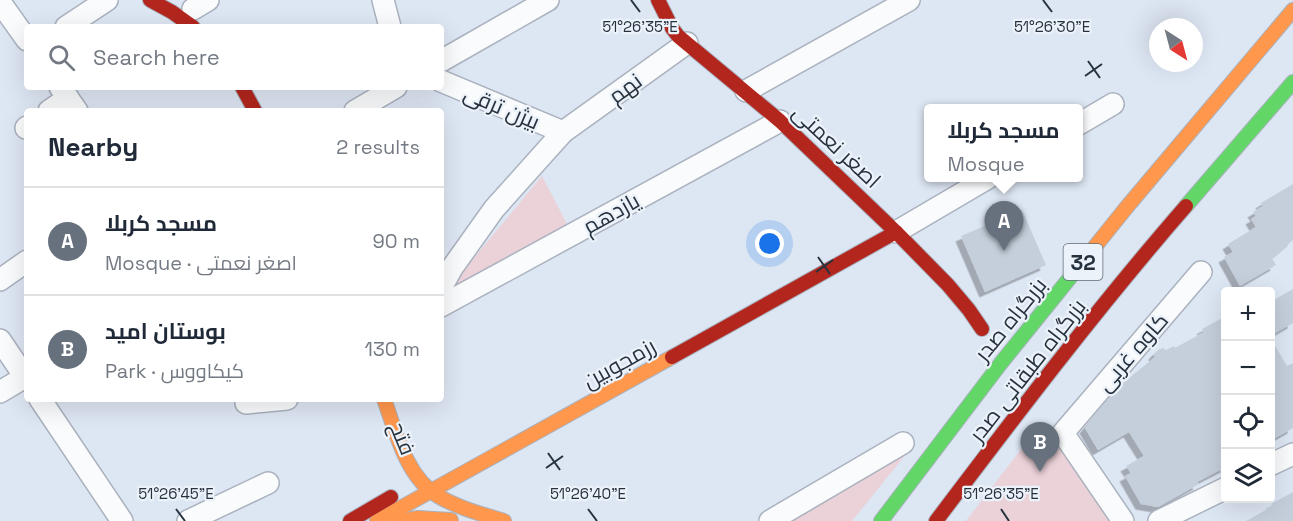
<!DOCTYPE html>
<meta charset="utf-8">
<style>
:root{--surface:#fff;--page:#f2f2f3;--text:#1f2937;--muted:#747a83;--line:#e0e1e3;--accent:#67717e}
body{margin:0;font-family:"Space Grotesk",Cairo,sans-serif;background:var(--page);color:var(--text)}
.controls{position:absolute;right:18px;bottom:18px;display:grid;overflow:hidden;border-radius:6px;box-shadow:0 6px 24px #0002}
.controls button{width:54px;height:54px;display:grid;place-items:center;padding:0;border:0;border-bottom:2px solid var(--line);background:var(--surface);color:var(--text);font:30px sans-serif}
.compass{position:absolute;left:1149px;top:18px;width:54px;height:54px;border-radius:50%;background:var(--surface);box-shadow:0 6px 24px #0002;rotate:144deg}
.you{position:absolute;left:770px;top:244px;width:21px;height:21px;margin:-15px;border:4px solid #fff;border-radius:50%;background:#1a73e8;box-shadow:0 0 0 9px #1a73e833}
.badge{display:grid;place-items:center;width:39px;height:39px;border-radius:50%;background:var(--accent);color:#fff;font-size:20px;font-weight:700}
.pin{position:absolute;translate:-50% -50px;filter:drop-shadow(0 2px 3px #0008)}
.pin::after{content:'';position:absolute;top:32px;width:21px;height:18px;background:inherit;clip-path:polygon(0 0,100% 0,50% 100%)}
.popup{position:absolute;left:924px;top:104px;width:159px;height:78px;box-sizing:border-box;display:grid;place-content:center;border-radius:6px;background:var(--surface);filter:drop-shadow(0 2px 4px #0005);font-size:20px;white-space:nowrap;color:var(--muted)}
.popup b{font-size:22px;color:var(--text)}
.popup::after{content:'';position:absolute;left:50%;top:100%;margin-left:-12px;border:12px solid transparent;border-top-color:var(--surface)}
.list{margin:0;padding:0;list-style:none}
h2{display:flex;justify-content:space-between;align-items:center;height:78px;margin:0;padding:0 24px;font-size:26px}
h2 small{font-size:20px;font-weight:400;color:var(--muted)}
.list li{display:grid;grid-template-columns:39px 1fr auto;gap:18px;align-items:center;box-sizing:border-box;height:108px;padding:0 24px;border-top:2px solid var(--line)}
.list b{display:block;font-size:22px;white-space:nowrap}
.list p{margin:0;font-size:20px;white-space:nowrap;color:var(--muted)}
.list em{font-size:20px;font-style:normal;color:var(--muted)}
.icon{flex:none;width:33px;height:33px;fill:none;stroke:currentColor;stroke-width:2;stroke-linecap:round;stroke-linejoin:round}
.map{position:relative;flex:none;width:1293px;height:521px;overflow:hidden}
.search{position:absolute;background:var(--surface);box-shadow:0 6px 24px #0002;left:24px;top:24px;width:420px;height:66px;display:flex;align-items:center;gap:15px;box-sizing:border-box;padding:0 21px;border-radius:6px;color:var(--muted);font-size:22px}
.panel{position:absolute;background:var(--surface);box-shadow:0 6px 24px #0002;left:24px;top:108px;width:420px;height:294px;border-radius:6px}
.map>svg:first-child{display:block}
.green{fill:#ebd1d8}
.building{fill:#c5cfdb;filter:url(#shadow)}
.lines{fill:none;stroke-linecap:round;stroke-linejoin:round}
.street-casing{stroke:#aab2be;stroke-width:24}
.fast-casing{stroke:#aab2be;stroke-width:16}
.slow-casing{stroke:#aab2be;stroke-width:16}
.jam-casing{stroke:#aab2be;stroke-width:16}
.street{stroke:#fafbfd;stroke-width:21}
.fast{stroke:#63d668;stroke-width:14}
.slow{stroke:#ff974d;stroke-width:14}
.jam{stroke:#b3261e;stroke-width:14}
.ticks{fill:none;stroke:#27323f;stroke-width:2}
.labels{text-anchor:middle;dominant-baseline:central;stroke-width:4.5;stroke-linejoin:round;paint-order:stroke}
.shield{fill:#ecf2f9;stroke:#626c77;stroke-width:1.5}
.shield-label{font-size:21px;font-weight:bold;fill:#27323f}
.street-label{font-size:22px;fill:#27323f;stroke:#ecf2f9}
.ticks-label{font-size:15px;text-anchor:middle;fill:#27323f;stroke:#ecf2f9;stroke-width:4.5;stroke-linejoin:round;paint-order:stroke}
</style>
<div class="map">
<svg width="1293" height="521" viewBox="0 0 1293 521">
<defs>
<filter id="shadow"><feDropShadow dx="-5.5" dy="5.5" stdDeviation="0" flood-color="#0004"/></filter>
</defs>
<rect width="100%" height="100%" fill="#dde6f3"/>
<g class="green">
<path d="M542 176 568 226 448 296 468 265Z"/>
<path d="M1042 422 1111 521H966Z"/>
<path d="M906 454 852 521H786Z"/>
</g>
<g class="building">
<path d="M1293 184V240L1272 258 1276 265 1240 286 1224 257 1233 252 1228 244 1256 227 1251 219 1256 216 1253 212 1263 206 1261 203Z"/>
<path d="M1022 210 1046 265 985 292 961 236Z"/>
<path d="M1293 289V323L1270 336V302Z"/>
<path d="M1226 316V467L1197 482 1199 484 1158 507 1141 504 1125 476 1131 473 1126 466 1144 456 1129 432 1098 450 1085 428 1123 383 1155 357 1154 354 1158 350 1163 348 1166 350 1174 346 1175 348 1204 332 1202 329Z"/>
<path d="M1270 337 1287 366 1293 363V428L1270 441Z"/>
<path d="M1293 492V521H1246L1273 506 1271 504Z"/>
</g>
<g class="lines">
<defs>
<g id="street">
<path d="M383 0 390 27"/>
<path d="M0 2 27 40"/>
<path d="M193 9 208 0"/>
<path d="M66 27 107 0"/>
<path d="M441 61 548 0"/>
<path d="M441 81 563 132"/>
<path d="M60 87 77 111"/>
<path d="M746 91 909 0"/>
<path d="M49 111 68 98"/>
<path d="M355 111 396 87"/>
<path d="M1079 124 1113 104"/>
<path d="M26 128 27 127"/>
<path d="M896 232 988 178"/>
<path d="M0 280 27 261"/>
<path d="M441 288 452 268 494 209 563 132 687 43"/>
<path d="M441 306 780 121"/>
<path d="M0 340 27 380"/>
<path d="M0 392 25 377"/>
<path d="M40 399 122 521"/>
<path d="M246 403 287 399"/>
<path d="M1270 465 1293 454"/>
<path d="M188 521 268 483"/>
<path d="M770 521 903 443"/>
<path d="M1123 521 1063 433 1201 272"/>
<path d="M1159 521 1226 488"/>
</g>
<g id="fast">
<path d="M1186 206 1293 82"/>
<path d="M881 521 1001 363 1077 269"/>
</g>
<g id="slow">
<path d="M1077 269 1126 208 1293 10"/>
<path d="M384 399C396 432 406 477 438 496 458 508 482 514 504 521"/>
<path d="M377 521 672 357"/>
<path d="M399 521 418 518 451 520"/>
</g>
<g id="jam">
<path d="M150 0 172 12 193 27"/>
<path d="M658 0 672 28 678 36 780 121 896 232 948 285 969 310 982 329"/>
<path d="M242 87 255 111"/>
<path d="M672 357 896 232"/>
<path d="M350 521 391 497"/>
<path d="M936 521C1017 414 1098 307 1186 206"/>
</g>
</defs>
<use href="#street" class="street-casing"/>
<use href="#fast" class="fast-casing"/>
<use href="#slow" class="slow-casing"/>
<use href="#jam" class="jam-casing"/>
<use href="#street" class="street"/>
<use href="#fast" class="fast"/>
<use href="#slow" class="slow"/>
<use href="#jam" class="jam"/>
</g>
<path class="ticks" d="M631 0 640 12M1043 0 1052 12M1088 61 1100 78M1085 76 1102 64M818 257 830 274M816 272 833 260M548 453 560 470M546 468 563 456M176 509 185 521M588 509 597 521M1001 509 1009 521"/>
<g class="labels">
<rect class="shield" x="1063.5" y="244" width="39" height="36" rx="4.5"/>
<g class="shield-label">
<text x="1083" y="262">32</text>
</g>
<g class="street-label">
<text transform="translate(625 88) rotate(-36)">نهم</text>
<text transform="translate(502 107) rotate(23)">بیژن ترقی</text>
<text transform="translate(837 146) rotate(43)">اصغر نعمتی</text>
<text transform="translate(611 213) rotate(-29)">یازدهم</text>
<text transform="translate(1010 319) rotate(-51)">بزرگراه صدر</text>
<text transform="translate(1132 352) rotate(-49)">کاوه غربی</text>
<text transform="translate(619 363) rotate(-29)">رزمجوبین</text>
<text transform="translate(1027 370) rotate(-52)">بزرگراه طبقاتی صدر</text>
<text transform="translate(403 438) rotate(68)">فتح</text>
</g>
</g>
<g class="ticks-label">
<text x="640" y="32">51°26'35"E</text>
<text x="1052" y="32">51°26'30"E</text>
<text x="176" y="499">51°26'45"E</text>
<text x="588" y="499">51°26'40"E</text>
<text x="1001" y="499">51°26'35"E</text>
</g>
</svg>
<div class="controls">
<button>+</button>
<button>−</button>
<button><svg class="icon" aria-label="locate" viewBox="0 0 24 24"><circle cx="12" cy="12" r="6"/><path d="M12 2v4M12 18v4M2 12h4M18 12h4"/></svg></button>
<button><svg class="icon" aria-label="layers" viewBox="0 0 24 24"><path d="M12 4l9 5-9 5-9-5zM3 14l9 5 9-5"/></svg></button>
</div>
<svg class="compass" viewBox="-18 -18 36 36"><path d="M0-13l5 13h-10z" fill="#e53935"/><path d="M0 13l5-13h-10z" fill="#747a83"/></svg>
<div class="you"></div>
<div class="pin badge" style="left:1004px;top:251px">A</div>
<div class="popup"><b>مسجد کربلا</b>Mosque</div>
<div class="pin badge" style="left:1040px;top:472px">B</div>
<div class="search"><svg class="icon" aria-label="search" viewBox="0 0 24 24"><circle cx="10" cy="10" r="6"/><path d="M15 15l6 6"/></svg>Search here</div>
<section class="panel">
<h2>Nearby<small>2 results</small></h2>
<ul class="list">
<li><span class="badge">A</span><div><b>مسجد کربلا</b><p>Mosque · اصغر نعمتی</p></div><em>90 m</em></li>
<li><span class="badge">B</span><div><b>بوستان امید</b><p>Park · کیکاووس</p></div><em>130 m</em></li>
</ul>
</section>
</div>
